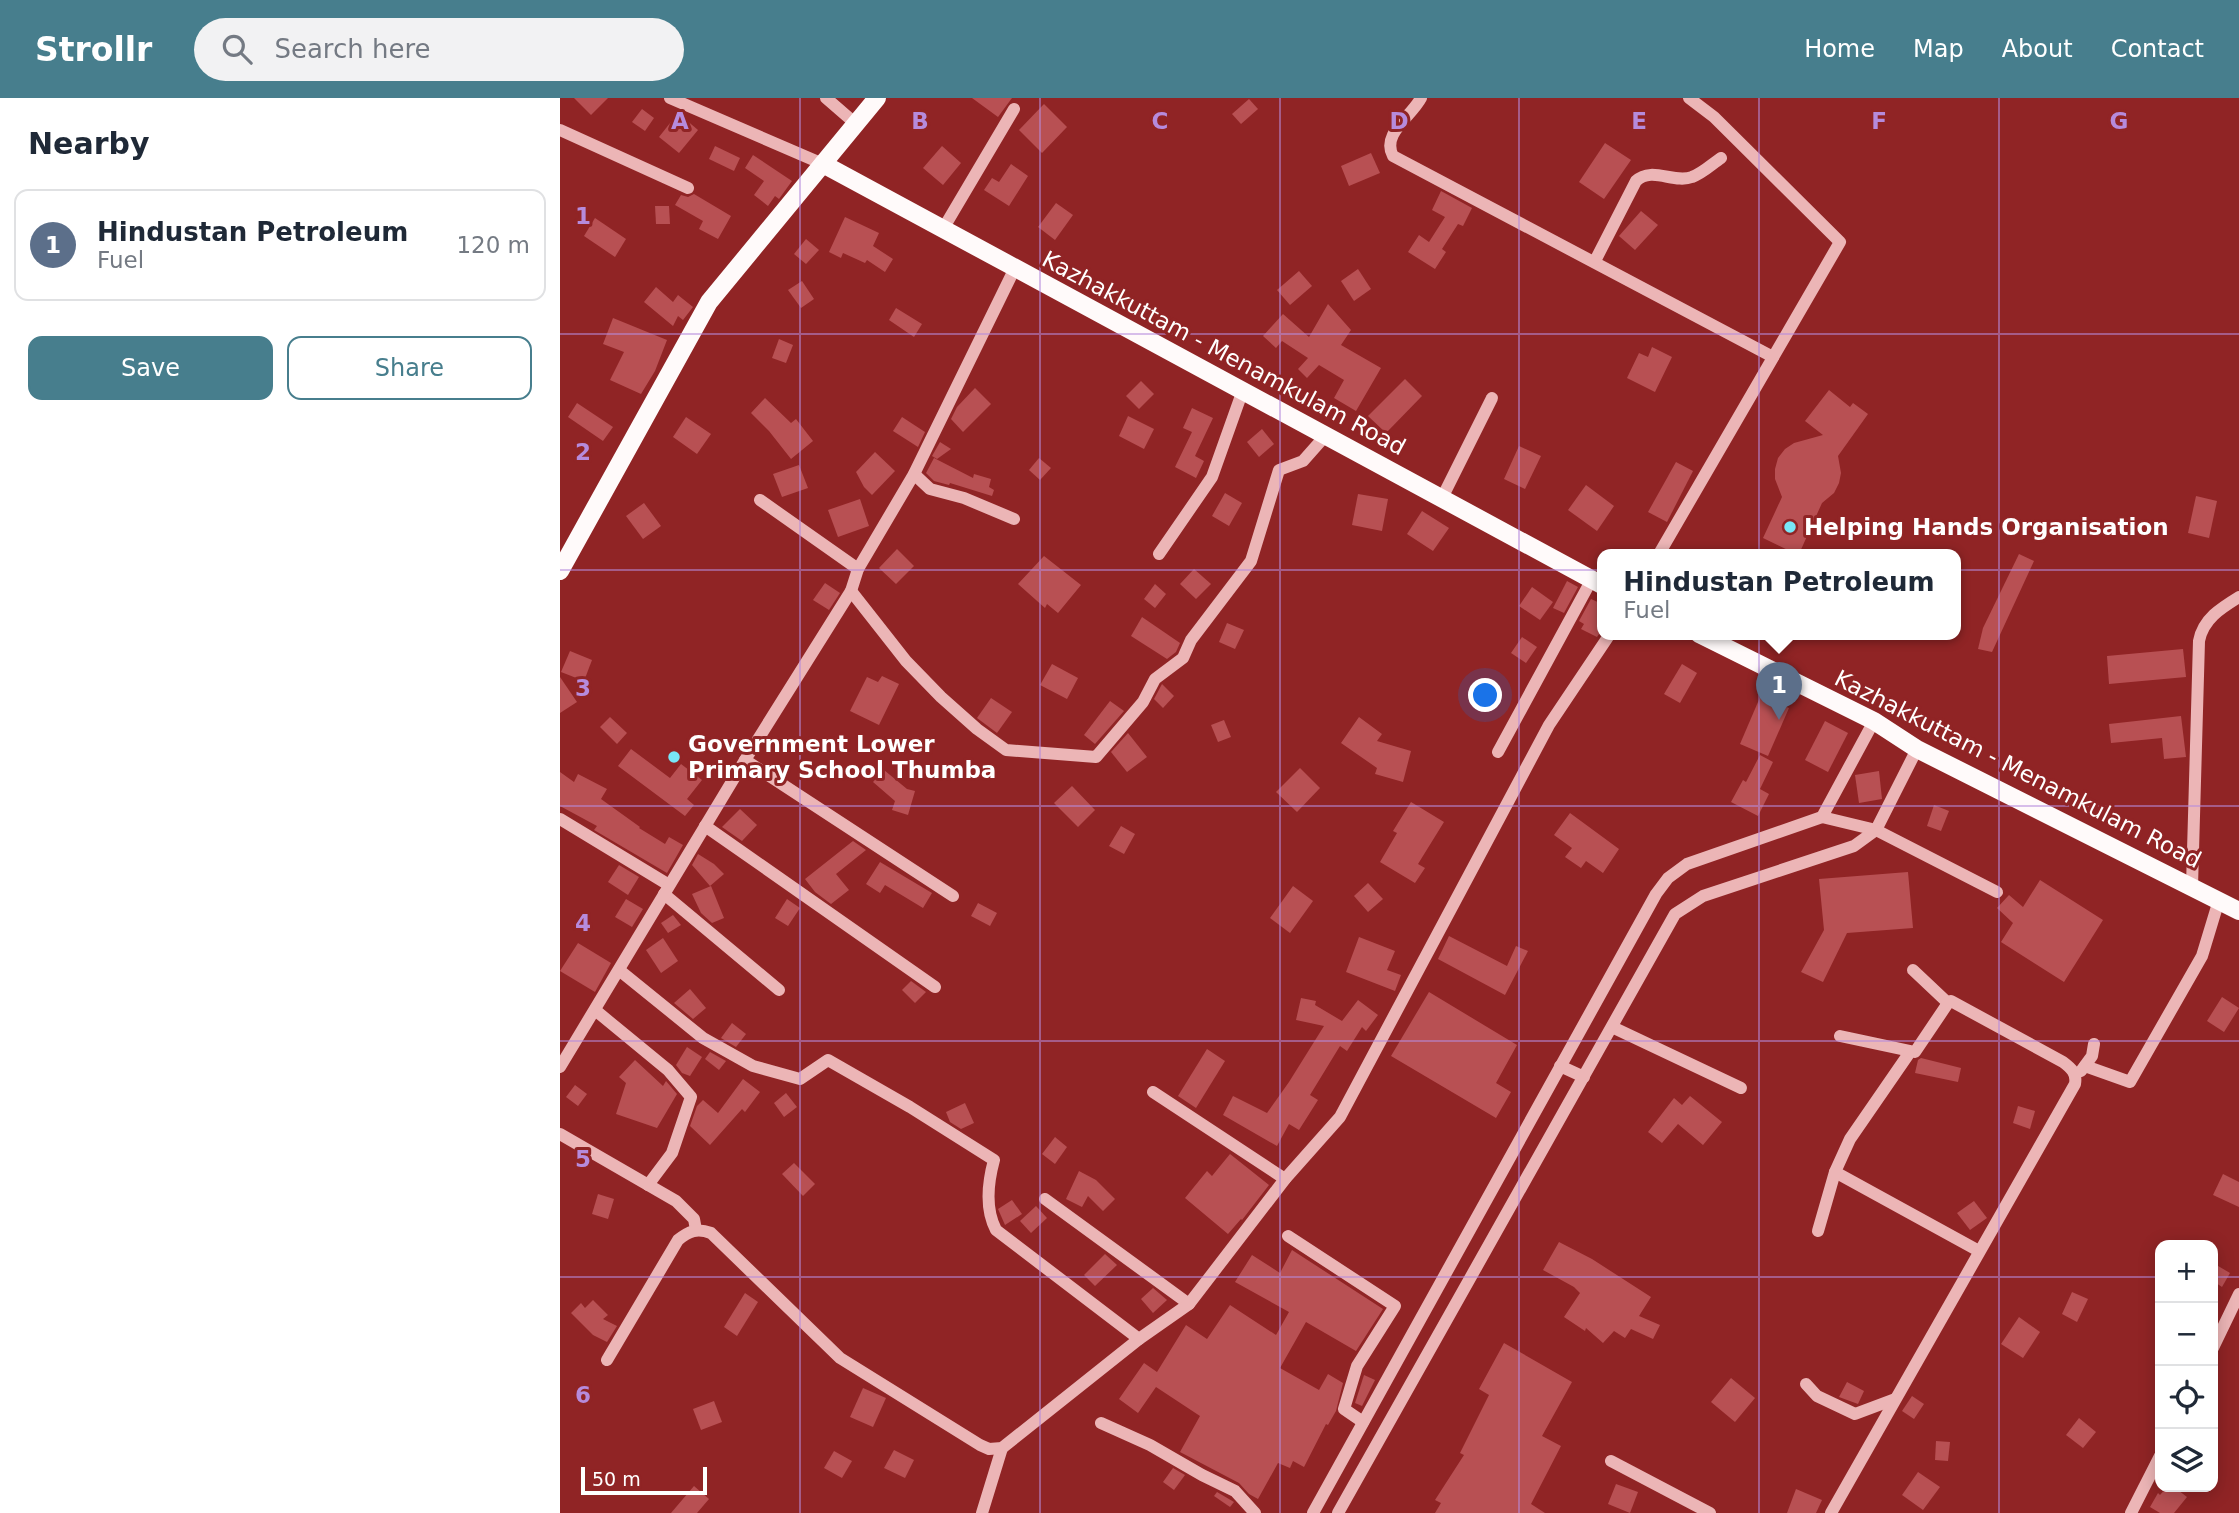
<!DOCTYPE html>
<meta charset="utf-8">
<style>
:root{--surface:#fff;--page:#f2f2f3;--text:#1f2937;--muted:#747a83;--line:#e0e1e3;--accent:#477e8d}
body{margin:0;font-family:"DejaVu Sans",sans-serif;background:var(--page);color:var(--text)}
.controls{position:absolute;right:21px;bottom:21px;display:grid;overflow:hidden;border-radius:14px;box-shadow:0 4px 18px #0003}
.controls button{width:63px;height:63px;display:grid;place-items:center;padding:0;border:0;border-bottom:2px solid var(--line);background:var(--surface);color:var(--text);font:35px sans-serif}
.scale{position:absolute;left:21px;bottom:18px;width:126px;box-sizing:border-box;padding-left:7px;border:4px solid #fff;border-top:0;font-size:19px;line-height:24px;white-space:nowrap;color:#fff;-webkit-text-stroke:5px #902425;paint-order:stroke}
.you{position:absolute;left:926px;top:598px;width:24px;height:24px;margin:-18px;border:5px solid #fff;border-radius:50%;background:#1a73e8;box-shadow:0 0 0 10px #1a73e833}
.badge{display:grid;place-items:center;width:46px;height:46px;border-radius:50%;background:var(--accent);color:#fff;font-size:23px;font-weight:700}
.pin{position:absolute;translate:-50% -58px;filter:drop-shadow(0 2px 4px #0008)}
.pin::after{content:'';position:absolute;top:37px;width:24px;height:21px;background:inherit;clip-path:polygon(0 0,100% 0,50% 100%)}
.popup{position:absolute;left:1037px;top:451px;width:364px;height:91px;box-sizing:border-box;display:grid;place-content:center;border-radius:14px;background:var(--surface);filter:drop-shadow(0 2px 5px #0005);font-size:23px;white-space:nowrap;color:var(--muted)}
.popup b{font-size:26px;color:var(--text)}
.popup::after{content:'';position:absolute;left:50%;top:100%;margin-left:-14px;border:14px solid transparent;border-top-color:var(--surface)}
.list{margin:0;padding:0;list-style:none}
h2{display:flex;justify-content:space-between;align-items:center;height:91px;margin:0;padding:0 28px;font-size:30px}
h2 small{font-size:23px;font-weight:400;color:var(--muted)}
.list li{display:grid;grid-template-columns:46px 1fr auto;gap:21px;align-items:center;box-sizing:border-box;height:112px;margin:0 14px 14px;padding:0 14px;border:2px solid var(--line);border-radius:14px}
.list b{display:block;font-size:26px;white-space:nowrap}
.list p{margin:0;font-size:23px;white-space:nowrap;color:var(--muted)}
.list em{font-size:23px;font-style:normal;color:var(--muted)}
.actions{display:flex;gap:14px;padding:21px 28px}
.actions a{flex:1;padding:16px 0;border:2px solid var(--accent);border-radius:14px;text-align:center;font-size:24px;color:var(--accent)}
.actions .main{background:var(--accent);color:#fff}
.icon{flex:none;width:38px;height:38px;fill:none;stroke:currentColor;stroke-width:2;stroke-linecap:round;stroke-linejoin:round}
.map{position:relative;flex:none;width:1679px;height:1415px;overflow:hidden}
header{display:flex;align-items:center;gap:42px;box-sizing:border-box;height:98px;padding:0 35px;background:var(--accent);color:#fff}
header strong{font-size:33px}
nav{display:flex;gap:38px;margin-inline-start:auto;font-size:24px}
.search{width:490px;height:63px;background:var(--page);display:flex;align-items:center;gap:18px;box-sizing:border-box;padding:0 24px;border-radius:38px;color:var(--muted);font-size:26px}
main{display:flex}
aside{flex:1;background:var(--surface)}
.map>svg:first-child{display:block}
.building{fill:#b85053}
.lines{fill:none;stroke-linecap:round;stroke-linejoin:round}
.minor{stroke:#ecb5b6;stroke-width:12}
.major{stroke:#fffafa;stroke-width:18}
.grid{fill:none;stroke:#b68bdc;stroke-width:2;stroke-opacity:0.55}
.poi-dot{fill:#78e6f7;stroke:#902425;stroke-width:2.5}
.labels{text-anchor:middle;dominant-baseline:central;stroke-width:6;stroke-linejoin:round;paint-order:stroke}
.street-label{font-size:23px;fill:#fff;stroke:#902425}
.poi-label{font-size:23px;font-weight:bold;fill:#fff;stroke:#902425;text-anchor:start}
.grid-label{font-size:23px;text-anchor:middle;font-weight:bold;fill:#b68bdc;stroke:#902425;stroke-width:6;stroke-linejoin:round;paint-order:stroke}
</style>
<header>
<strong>Strollr</strong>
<div class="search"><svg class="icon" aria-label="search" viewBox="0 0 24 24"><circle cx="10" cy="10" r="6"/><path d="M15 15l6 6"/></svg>Search here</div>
<nav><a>Home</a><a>Map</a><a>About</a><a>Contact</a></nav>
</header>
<main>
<aside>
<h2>Nearby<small></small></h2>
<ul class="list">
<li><span class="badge" style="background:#5c6f8a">1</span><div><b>Hindustan Petroleum</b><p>Fuel</p></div><em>120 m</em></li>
</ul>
<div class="actions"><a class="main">Save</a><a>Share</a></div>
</aside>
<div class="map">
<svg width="1679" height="1415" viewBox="0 0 1679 1415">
<rect width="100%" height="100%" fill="#902425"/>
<g class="building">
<path d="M14 0H48L31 17Z"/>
<path d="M412 0H452L438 19Z"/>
<path d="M689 1 698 11 681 26 672 16Z"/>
<path d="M484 6 507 29 482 55 459 32Z"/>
<path d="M82 11 94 20 85 33 72 24Z"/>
<path d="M118 15 138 32 119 55 99 39Z"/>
<path d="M1045 45 1071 62 1044 101 1019 84Z"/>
<path d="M155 48 180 60 174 73 149 61Z"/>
<path d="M382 48 401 65 383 87 363 70Z"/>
<path d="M811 55 820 75 789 88 781 68Z"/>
<path d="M193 57 232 83 219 101 215 98 208 108 194 97 204 83 185 70Z"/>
<path d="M451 66 468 78 449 108 424 92 432 80 439 84Z"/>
<path d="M881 93 912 110 903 128 898 126 882 151 886 154 875 171 848 154 859 137 869 144 885 119 872 112Z"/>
<path d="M134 96 171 118 158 141 139 131 143 123 115 107 121 97 128 99Z"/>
<path d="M496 105 513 117 495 142 478 129Z"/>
<path d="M95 108H109L110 126H96Z"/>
<path d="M1081 113 1098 127 1075 152 1059 138Z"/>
<path d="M285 119 319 135 313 148 333 161 325 174 307 162 305 165 283 155 281 160 269 154Z"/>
<path d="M35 120 66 141 55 159 24 138Z"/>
<path d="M246 141 259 152 246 166 234 156Z"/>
<path d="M798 171 811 191 794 203 781 183Z"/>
<path d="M739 173 752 188 730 207 717 192Z"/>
<path d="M242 183 254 201 241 210 228 192Z"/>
<path d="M96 189 113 204 118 197 133 209 123 222 118 218 113 228 84 204Z"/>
<path d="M768 206 791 232 781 247 821 270 796 313 774 300 784 282 759 267 747 280 738 271 748 260 722 243 716 250 703 238 723 216 749 239Z"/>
<path d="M336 210 362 226 354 239 329 222Z"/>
<path d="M53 220 107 242 95 273 81 296 50 282 64 254 43 246Z"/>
<path d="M219 241 233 247 226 265 212 260Z"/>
<path d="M1092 249 1112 259 1095 294 1067 280 1079 255 1088 259Z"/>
<path d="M845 281 862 298 826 335 808 318Z"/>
<path d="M581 283 594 296 579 311 566 298Z"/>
<path d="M415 290 431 306 403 334 391 321 397 309Z"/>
<path d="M1269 292 1290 309 1293 305 1308 316 1278 358 1281 375 1279 385 1274 395 1262 405 1239 456H1236L1203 440 1222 399 1215 381V371L1218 360 1225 351 1234 345 1263 337 1245 323Z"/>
<path d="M205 300 231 325 236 321 253 343 231 361 209 333 191 315Z"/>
<path d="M17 305 53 329 43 343 8 319Z"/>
<path d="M632 310 653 320 635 358 644 363 636 380 615 369 632 334 623 330Z"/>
<path d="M568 318 594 331 584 351 559 338Z"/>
<path d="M126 319 151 336 137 356 113 339Z"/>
<path d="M342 319 365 334 358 349 333 333Z"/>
<path d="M702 331 714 346 699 359 687 344Z"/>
<path d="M380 344 391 351 377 361 372 358Z"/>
<path d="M959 348 981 358 965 391 944 381Z"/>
<path d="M315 354 335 373 312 397 304 389 296 374Z"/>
<path d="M374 360 413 380 414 376 431 381 429 389 434 392 432 398 390 385 389 387 374 383 366 375Z"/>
<path d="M479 360 491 370 480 382 469 372Z"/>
<path d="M1116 364 1133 373 1107 424 1088 414Z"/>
<path d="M239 367 248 390 222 399 213 376Z"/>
<path d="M1026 387 1054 408 1037 433 1008 412Z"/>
<path d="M665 395 682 405 669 428 652 418Z"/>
<path d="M798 396 828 401 822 433 792 427Z"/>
<path d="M1636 398 1657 403 1649 440 1628 435Z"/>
<path d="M300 401 309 428 278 439 268 412Z"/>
<path d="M84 405 101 428 83 441 66 418Z"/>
<path d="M862 413 889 430 873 453 847 436Z"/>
<path d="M337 451 354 468 336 486 319 470Z"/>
<path d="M1459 456 1474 463 1432 554 1418 551 1423 530Z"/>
<path d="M484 458 521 487 498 515 487 506 485 510 458 486Z"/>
<path d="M634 471 651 486 636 501 620 486Z"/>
<path d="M1007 483 1018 489 1004 515 993 510Z"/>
<path d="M265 485 280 495 269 512 253 502Z"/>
<path d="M595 486 606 496 595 510 584 501Z"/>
<path d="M972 489 993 504 980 522 959 508Z"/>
<path d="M1031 501 1042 506V532L1037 539 1021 531 1024 526 1019 523Z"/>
<path d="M582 519 620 545 616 554 607 561 571 538Z"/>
<path d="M667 525 684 532 675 551 659 544Z"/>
<path d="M962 539 977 549 966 565 951 555Z"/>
<path d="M1623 551 1626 579 1549 586 1547 558Z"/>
<path d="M10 553 32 562 24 583 1 574Z"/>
<path d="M492 566 518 580 507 601 480 587Z"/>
<path d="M1122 566 1137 575 1120 605 1104 596Z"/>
<path d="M322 578 339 586 319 627 290 613 307 579 318 584Z"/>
<path d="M0 579 17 604 0 615Z"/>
<path d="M602 586 614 598 603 610 594 601Z"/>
<path d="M1201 597 1229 610 1208 658 1180 646Z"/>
<path d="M431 600 452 614 437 635 417 620Z"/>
<path d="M550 603 564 613 535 646 524 637Z"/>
<path d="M1621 618 1626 659 1604 661 1602 640 1551 645 1549 626Z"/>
<path d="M50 619 67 635 57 646 40 629Z"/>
<path d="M799 619 822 636 817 643 851 653 843 684 815 676 817 670 781 645Z"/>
<path d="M664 622 671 639 658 644 651 627Z"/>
<path d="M1265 623 1288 635 1268 674 1245 662Z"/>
<path d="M568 635 587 659 567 674 551 654Z"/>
<path d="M71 651 110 680 121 666 142 682 127 701 134 707 125 718 58 668Z"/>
<path d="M1200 657 1213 664 1200 691 1209 696 1198 718 1171 704 1183 682 1186 684Z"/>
<path d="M740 670 760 690 737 714 716 694Z"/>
<path d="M324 672 347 691 355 693 348 717 332 712 335 703 313 684Z"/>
<path d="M1319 673 1322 701 1299 705 1295 677Z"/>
<path d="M0 674 14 684 18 676 47 691 41 701 80 729 79 730 105 746 109 739 123 747 107 775 34 732 37 728 0 708Z"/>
<path d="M512 688 535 712 518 729 494 705Z"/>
<path d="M851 704 884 724 858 766 865 770 855 785 820 764 837 735 833 733Z"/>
<path d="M1374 707 1389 713 1381 733 1367 728Z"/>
<path d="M180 711 197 727 182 743 162 729Z"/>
<path d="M1010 715 1059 751 1043 775 1026 763 1021 770 1005 759 1012 750 994 737Z"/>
<path d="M561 728 575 736 564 756 549 748Z"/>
<path d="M293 743 306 752 276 776 289 792 271 806 255 794 245 781Z"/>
<path d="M138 756 154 766 164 776 150 788 132 767Z"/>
<path d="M320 764 372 795 363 810 325 787 320 795 306 786Z"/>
<path d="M59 767 79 779 68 797 48 784Z"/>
<path d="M1348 774 1353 830 1287 835 1263 884 1241 874 1264 832 1259 781Z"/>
<path d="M1480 782 1543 822 1504 884 1441 844 1453 825 1437 810 1449 797 1463 809Z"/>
<path d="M808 785 823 801 808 814 794 798Z"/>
<path d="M151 788 164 820 152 825 141 815 132 796Z"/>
<path d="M733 788 753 803 730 835 710 820Z"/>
<path d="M66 801 83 811 72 829 55 819Z"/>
<path d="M227 801 240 810 228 828 215 820Z"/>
<path d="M418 805 437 815 430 828 411 818Z"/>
<path d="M113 817 121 827 108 835 101 825Z"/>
<path d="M889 838 947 868 956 848 968 853 945 897 878 861Z"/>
<path d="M799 839 835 853 827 872 841 877 835 893 786 874Z"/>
<path d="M103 840 118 863 101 875 86 852Z"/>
<path d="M18 845 51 865 35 894 0 873Z"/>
<path d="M351 883 366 894 355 905 342 892Z"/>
<path d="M130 891 146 910 133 921 114 905Z"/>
<path d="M869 894 957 947 936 985 951 994 936 1020 831 958Z"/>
<path d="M1662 899 1679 910 1664 934 1647 923Z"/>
<path d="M741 900 756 903 755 907 782 923 798 902 818 917 806 933 802 929 787 953 780 948 750 997 758 1002 739 1032 729 1026 717 1048 663 1017 673 998 707 1015 729 984 764 928 736 922Z"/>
<path d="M172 925 186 936 176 949 161 940Z"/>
<path d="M127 949 142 959 130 978 122 975 116 967Z"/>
<path d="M647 951 665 963 636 1010 618 998Z"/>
<path d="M150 954 166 963 159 972 145 961Z"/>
<path d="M1361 960 1401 970 1398 984 1355 975 1358 962Z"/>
<path d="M75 962 103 988 106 983 117 996 97 1030 56 1016 66 985 59 979Z"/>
<path d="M183 981 200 994 185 1014 182 1011 150 1047 130 1028 137 1008 143 1002 158 1015Z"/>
<path d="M15 987 27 996 18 1008 6 999Z"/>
<path d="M226 995 237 1009 224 1019 214 1005Z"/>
<path d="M1130 998 1162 1024 1143 1047 1118 1026 1102 1045 1088 1034 1114 1000 1122 1007Z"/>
<path d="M405 1005 414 1025 401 1031 390 1024 386 1014Z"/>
<path d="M1458 1008 1475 1013 1470 1031 1453 1025Z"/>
<path d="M495 1039 507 1049 495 1066 482 1056Z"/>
<path d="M670 1056 709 1087 682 1122 681 1121 668 1136 625 1100 647 1073 652 1078Z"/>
<path d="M234 1065 255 1086 243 1098 222 1076Z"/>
<path d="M519 1073 536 1082 555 1101 543 1113 528 1098 522 1109 506 1101Z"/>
<path d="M1663 1076 1679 1084V1109L1653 1097Z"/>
<path d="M38 1096 54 1101 48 1121 32 1116Z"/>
<path d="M452 1102 462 1116 445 1127 438 1111Z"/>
<path d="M1414 1103 1427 1120 1410 1132 1397 1115Z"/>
<path d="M476 1108 487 1120 471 1135 460 1123Z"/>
<path d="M999 1144 1032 1161 1091 1199 1079 1218 1100 1227 1093 1241 1071 1231 1065 1240 1054 1233 1043 1245 1026 1230 1025 1233 1004 1219 1020 1195 1014 1189 983 1172Z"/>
<path d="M732 1152 823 1211 796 1253 746 1224 720 1270 759 1292 768 1276 783 1285 776 1313 768 1327 766 1326 744 1369 733 1363 730 1370 718 1365 698 1401 689 1396 679 1385 620 1354 640 1318 596 1289 578 1315 559 1301 584 1265 597 1274 626 1227 647 1241 670 1207 716 1237 729 1214 675 1184 692 1157 720 1175Z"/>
<path d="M545 1156 557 1167 535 1188 524 1177Z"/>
<path d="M1653 1165 1670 1175 1662 1189 1653 1183Z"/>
<path d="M593 1190 607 1202 593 1215 581 1201Z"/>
<path d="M1512 1194 1528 1201 1517 1224 1502 1216Z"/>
<path d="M185 1195 198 1204 177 1238 164 1229Z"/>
<path d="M33 1202 48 1217 43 1221 57 1228 47 1244 33 1237 11 1215 21 1205 25 1210Z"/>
<path d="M1459 1219 1480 1234 1463 1260 1441 1246Z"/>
<path d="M944 1245 1012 1284 982 1338 1001 1348 971 1406 985 1415H875L881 1405 875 1402 904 1357 900 1355 929 1297 919 1291Z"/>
<path d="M804 1277 815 1282 802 1308 795 1305Z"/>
<path d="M1171 1280 1195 1300 1175 1324 1151 1304Z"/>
<path d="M1287 1284 1304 1293 1298 1306 1279 1299Z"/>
<path d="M303 1290 326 1300 313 1329 290 1319Z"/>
<path d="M1352 1298 1364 1306 1354 1321 1342 1313Z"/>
<path d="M154 1303 162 1324 141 1332 133 1311Z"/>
<path d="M1519 1320 1536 1334 1523 1350 1506 1337Z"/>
<path d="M1376 1343 1390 1344 1388 1363 1375 1362Z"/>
<path d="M334 1352 354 1362 345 1380 324 1370Z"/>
<path d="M274 1353 292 1363 282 1380 264 1370Z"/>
<path d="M613 1370 625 1377 614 1392 603 1384Z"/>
<path d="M1358 1374 1380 1389 1363 1412 1342 1397Z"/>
<path d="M1056 1386 1078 1394 1070 1415 1048 1406Z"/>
<path d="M134 1388 149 1401 137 1415H111Z"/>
<path d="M1607 1389H1614L1627 1399 1614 1415H1600L1590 1409 1598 1395 1600 1397Z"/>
<path d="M1236 1391 1262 1402 1256 1415H1227Z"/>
<path d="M657 1394 674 1404 670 1409 654 1398Z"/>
</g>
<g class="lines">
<g class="minor">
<path d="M110 0 263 66"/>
<path d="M266 0 296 26"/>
<path d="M861 0C851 19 821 36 833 58L1213 259"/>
<path d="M0 32 128 90"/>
<path d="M383 131 454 11"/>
<path d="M1035 163 1076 83C1092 68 1114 86 1132 79 1143 75 1152 66 1161 60"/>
<path d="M354 376 370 391 404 400 454 421"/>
<path d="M882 400 932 300"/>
<path d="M200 402 298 471"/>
<path d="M599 456 652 379 683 292"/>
<path d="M1099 456 1280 144 1154 19 1129 0"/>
<path d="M291 493 346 563 381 599 417 631 446 652 536 659 583 604 595 581 623 560 631 542 691 463 719 372 743 363 766 337"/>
<path d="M938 654 1032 481"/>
<path d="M185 662 393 798"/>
<path d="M1262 719 1316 732 1437 794"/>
<path d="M0 721 109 787"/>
<path d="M145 728 375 889"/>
<path d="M1632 788 1639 543C1643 521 1661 510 1679 499"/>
<path d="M104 796 219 892"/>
<path d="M59 872 143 940 193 968 240 981 268 962 350 1009 434 1062C428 1084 425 1111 436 1132L579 1241"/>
<path d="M1353 872 1388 905"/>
<path d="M35 912 108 972 131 999 112 1055 88 1087"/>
<path d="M1052 929 1181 990"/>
<path d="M1350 954 1290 1041 1275 1074 1419 1153"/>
<path d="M1000 968 1024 979"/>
<path d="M1525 968 1570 984 1642 858 1659 802"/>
<path d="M0 969 185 662 291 493 298 471 354 376 455 170"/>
<path d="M1521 973 1532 958 1534 946"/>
<path d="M593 994 725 1081"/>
<path d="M0 1036 116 1103 134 1121 136 1132"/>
<path d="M485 1101 629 1206"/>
<path d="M1258 1133 1275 1074"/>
<path d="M728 1138 835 1208 797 1268 784 1311 803 1324"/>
<path d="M1653 1250 1679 1196"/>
<path d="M47 1262 118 1142C129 1133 137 1130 151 1135L280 1260 420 1347 429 1351 442 1350 579 1241 629 1206 725 1081 780 1019 989 627 1050 536"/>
<path d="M1246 1286 1257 1298 1295 1316 1335 1301"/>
<path d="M541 1325 590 1347 642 1377 675 1393 695 1415"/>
<path d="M1051 1363 1150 1415"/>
<path d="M422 1415 442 1350"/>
<path d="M753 1415 1096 796 1108 780 1127 766 1262 719 1314 623"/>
<path d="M778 1415 1115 816 1143 798 1294 748 1316 732 1357 651"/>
<path d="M1271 1415 1515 986C1517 975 1511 970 1503 964L1391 903 1388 905 1355 954 1280 938"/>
<path d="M1571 1415 1600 1358"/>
</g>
<g class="major">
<path d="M263 66 1042 487"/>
<path d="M0 473 149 204 317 0"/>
<path d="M1139 536 1314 623 1357 651 1679 813"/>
</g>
</g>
<path class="grid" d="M240 0V1415M480 0V1415M720 0V1415M959 0V1415M1199 0V1415M1439 0V1415M0 236H1679M0 472H1679M0 708H1679M0 943H1679M0 1179H1600M1653 1179H1679"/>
<g class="poi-dot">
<circle cx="1230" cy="429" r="7"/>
<circle cx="114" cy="659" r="7"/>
</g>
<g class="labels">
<g class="street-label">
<text transform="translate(664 255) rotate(28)">Kazhakkuttam - Menamkulam Road</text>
<text transform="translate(1458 671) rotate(27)">Kazhakkuttam - Menamkulam Road</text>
</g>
<g class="poi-label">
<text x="1244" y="429">Helping Hands Organisation</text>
<text x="128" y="646">Government Lower<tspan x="128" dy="26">Primary School Thumba</tspan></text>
</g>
</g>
<g class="grid-label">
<text x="120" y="31">A</text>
<text x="360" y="31">B</text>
<text x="600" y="31">C</text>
<text x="839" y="31">D</text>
<text x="1079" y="31">E</text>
<text x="1319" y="31">F</text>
<text x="1559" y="31">G</text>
<text x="23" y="126">1</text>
<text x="23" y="362">2</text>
<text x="23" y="598">3</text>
<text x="23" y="833">4</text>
<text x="23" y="1069">5</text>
<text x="23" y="1305">6</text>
</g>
</svg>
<div class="controls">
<button>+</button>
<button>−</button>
<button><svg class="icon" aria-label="locate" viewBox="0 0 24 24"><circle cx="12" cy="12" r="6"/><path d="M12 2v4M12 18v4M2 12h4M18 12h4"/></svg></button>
<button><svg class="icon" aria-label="layers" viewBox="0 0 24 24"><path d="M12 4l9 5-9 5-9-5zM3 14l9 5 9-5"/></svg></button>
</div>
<div class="scale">50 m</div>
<div class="you"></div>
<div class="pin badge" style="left:1219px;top:622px;background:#5c6f8a">1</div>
<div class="popup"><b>Hindustan Petroleum</b>Fuel</div>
</div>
</main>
